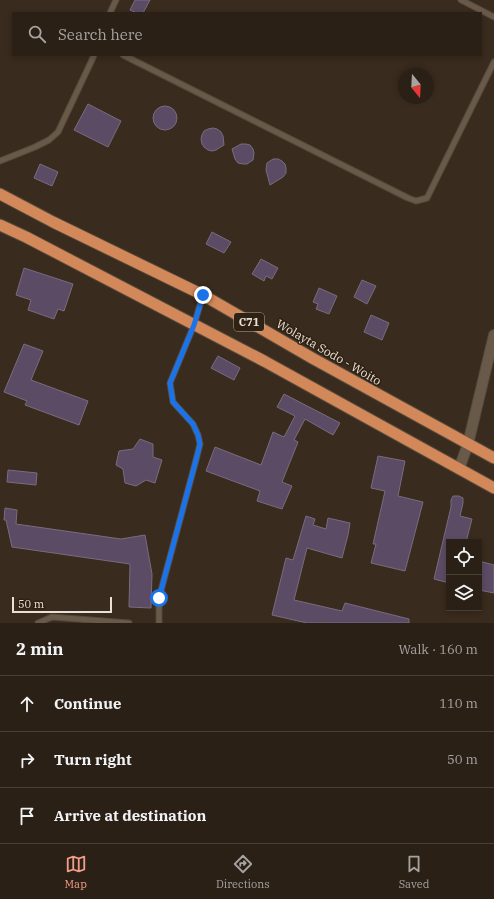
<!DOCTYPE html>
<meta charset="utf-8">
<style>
:root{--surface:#2b2016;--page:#372d23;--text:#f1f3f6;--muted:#a6a3a1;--line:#473e35;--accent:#f49e8a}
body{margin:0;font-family:"IBM Plex Serif",serif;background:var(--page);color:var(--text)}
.controls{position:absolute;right:12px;bottom:12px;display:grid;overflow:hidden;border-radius:0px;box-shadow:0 2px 6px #0003}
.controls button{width:36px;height:36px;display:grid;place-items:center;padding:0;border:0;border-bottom:1px solid var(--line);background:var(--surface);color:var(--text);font:20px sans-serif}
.compass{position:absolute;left:398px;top:68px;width:36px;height:36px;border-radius:50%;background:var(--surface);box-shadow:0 2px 6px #0003;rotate:162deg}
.scale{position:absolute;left:12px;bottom:10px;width:100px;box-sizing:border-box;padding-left:4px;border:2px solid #e9e0d6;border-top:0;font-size:11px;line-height:14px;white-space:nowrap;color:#e9e0d6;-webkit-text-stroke:3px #2f2213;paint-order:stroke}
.stop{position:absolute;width:12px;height:12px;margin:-9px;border:3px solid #1a73e8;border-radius:50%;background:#fff}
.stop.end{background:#1a73e8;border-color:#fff;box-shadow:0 1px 4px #0008}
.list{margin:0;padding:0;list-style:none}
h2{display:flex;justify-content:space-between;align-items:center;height:52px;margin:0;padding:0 16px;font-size:17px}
h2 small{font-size:13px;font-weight:400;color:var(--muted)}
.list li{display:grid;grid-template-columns:26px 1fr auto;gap:12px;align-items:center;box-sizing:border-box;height:56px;padding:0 16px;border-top:1px solid var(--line)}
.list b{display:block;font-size:15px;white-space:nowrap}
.list em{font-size:13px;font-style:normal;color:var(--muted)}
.icon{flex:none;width:22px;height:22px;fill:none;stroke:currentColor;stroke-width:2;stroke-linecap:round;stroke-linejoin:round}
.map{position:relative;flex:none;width:494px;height:623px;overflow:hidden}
.search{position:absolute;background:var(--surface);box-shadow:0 2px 6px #0003;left:12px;right:12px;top:12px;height:44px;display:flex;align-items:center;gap:10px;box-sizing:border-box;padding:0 14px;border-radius:0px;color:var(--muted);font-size:15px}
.sheet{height:220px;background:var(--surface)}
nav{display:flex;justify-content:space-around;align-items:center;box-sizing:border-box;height:56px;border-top:1px solid var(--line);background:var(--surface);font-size:11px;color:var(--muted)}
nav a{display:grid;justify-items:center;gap:2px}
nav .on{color:var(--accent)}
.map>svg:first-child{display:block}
.building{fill:#5b4b64;stroke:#786c7f}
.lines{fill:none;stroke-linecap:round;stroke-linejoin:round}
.service-casing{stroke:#54493c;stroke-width:7}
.minor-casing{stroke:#54493c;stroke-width:12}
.trunk-casing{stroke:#54493c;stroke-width:13}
.service{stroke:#695949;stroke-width:5}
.minor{stroke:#695949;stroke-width:10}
.trunk{stroke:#d28859;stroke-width:11}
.route{stroke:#1a73e8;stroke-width:5}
.labels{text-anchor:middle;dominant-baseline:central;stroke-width:3;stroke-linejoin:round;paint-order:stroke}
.shield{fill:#2f2213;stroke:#b1a79c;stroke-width:1}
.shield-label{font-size:11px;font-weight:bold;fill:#e9e0d6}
.street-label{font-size:12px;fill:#e9e0d6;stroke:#2f2213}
</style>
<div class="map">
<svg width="494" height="623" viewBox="0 0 494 623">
<rect width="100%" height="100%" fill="#392b1d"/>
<g class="building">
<path d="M135 0H150L143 13H137L130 10Z"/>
<path d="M88 104 121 121 108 147 74 130Z"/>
<circle cx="165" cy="118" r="12"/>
<path d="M213 128 217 129 221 132 223 136 224 145 216 150 212 151 208 150 204 147 202 144 201 139 202 135 204 131 208 129Z"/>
<path d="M241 144H246L250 145 253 149 254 153 253 160 247 164H243L238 163 235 159 232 149Z"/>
<path d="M273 159H278L282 161 285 164 286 168V173L283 177 270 185 266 170 267 163Z"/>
<path d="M40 164 58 172 52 186 34 178Z"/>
<path d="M212 232 231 242 224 253 206 244Z"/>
<path d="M261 259 278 268 272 279 266 276 264 281 252 274Z"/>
<path d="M24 268 73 284 64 311 58 309 54 319 28 310 31 300 16 295Z"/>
<path d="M362 280 376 286 367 304 354 297Z"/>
<path d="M319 288 337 296 329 314 316 309 318 304 313 302Z"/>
<path d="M371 315 389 323 382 340 364 332Z"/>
<path d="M24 344 43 351 31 380 88 401 79 425 25 405 27 401 4 392Z"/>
<path d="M218 356 240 368 234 380 211 368Z"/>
<path d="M284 394 340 423 333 435 305 419 294 440 298 442 282 482 292 486 282 509 257 501 260 491 206 471 215 447 261 465 273 432 284 437 295 416 277 407Z"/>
<path d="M140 439 153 444V457L162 460 155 483 146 480 136 486 125 483 123 469 116 465 119 451 133 449Z"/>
<path d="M378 456 405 461 398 496 423 502 405 571 371 563 376 544H373L385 491 371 488Z"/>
<path d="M8 470 37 473 36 485 7 482Z"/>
<path d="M453 496H459L463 498V503L460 516 472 519 466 542H449V583L434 579 451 507V500Z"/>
<path d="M5 508 17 510 16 524 121 539 145 535 152 574 151 608 129 607 130 564 12 547 6 520H4Z"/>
<path d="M306 516 315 519 313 525 326 529 328 518 350 523 348 535 342 558 307 548 294 600 342 611 345 603 409 619V623H307L272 615 286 558 293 560Z"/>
<path d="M479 561 494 565V593L479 590Z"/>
</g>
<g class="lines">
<defs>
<g id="service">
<path d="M461 0 494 17"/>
<path d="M110 13 116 0"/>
<path d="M123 55 408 198 416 201 427 198 494 62"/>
<path d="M0 161 35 147 49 140 58 132 91 62 94 55"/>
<path d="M38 623 52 617 129 623"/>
<path d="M159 623V598L196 460 200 444 198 435 193 424 173 402 170 383 194 325 203 295"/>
</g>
<path id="minor" d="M459 469 468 444 494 335"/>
<g id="trunk">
<path d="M0 194 53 222 203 295 312 358 494 458"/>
<path d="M0 225 26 237 264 361 494 488"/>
</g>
</defs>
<use href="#service" class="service-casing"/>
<use href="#minor" class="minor-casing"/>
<use href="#trunk" class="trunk-casing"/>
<use href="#service" class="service"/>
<use href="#minor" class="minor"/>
<use href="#trunk" class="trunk"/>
</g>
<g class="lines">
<path class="route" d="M159 598 196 460 200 444 198 435 193 424 173 402 170 383 194 325 203 295"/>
</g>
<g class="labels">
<rect class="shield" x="234" y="313" width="30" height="18" rx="3"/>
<g class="shield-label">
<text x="249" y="322">C71</text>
</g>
<g class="street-label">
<text transform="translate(329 352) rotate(30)">Wolayta Sodo - Woito</text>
</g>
</g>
</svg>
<div class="controls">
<button><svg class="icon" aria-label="locate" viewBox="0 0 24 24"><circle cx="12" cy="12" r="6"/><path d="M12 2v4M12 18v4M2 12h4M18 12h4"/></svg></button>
<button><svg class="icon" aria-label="layers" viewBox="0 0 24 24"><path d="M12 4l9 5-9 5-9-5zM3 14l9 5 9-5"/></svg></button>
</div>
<svg class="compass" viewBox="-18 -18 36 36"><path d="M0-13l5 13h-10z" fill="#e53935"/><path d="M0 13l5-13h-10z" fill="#a6a3a1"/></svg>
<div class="scale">50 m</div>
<div class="stop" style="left:159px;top:598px"></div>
<div class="stop end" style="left:203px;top:295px"></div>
<div class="search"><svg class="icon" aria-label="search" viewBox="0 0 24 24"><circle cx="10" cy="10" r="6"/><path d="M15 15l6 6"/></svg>Search here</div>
</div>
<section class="sheet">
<h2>2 min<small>Walk · 160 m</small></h2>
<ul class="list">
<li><svg class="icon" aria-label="ahead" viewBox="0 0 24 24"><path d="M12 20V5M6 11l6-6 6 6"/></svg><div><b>Continue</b></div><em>110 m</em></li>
<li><svg class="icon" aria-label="right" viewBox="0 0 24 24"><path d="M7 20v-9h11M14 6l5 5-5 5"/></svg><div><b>Turn right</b></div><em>50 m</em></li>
<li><svg class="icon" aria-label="arrive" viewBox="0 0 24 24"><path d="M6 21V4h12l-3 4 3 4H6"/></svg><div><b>Arrive at destination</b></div></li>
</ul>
</section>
<nav>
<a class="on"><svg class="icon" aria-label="map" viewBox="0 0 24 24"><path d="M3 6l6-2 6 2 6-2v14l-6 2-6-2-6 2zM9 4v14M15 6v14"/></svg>Map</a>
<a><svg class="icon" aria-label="directions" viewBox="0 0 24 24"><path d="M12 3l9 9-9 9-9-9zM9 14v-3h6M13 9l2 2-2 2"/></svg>Directions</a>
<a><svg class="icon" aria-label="saved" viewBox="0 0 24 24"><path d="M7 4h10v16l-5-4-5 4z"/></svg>Saved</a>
</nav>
